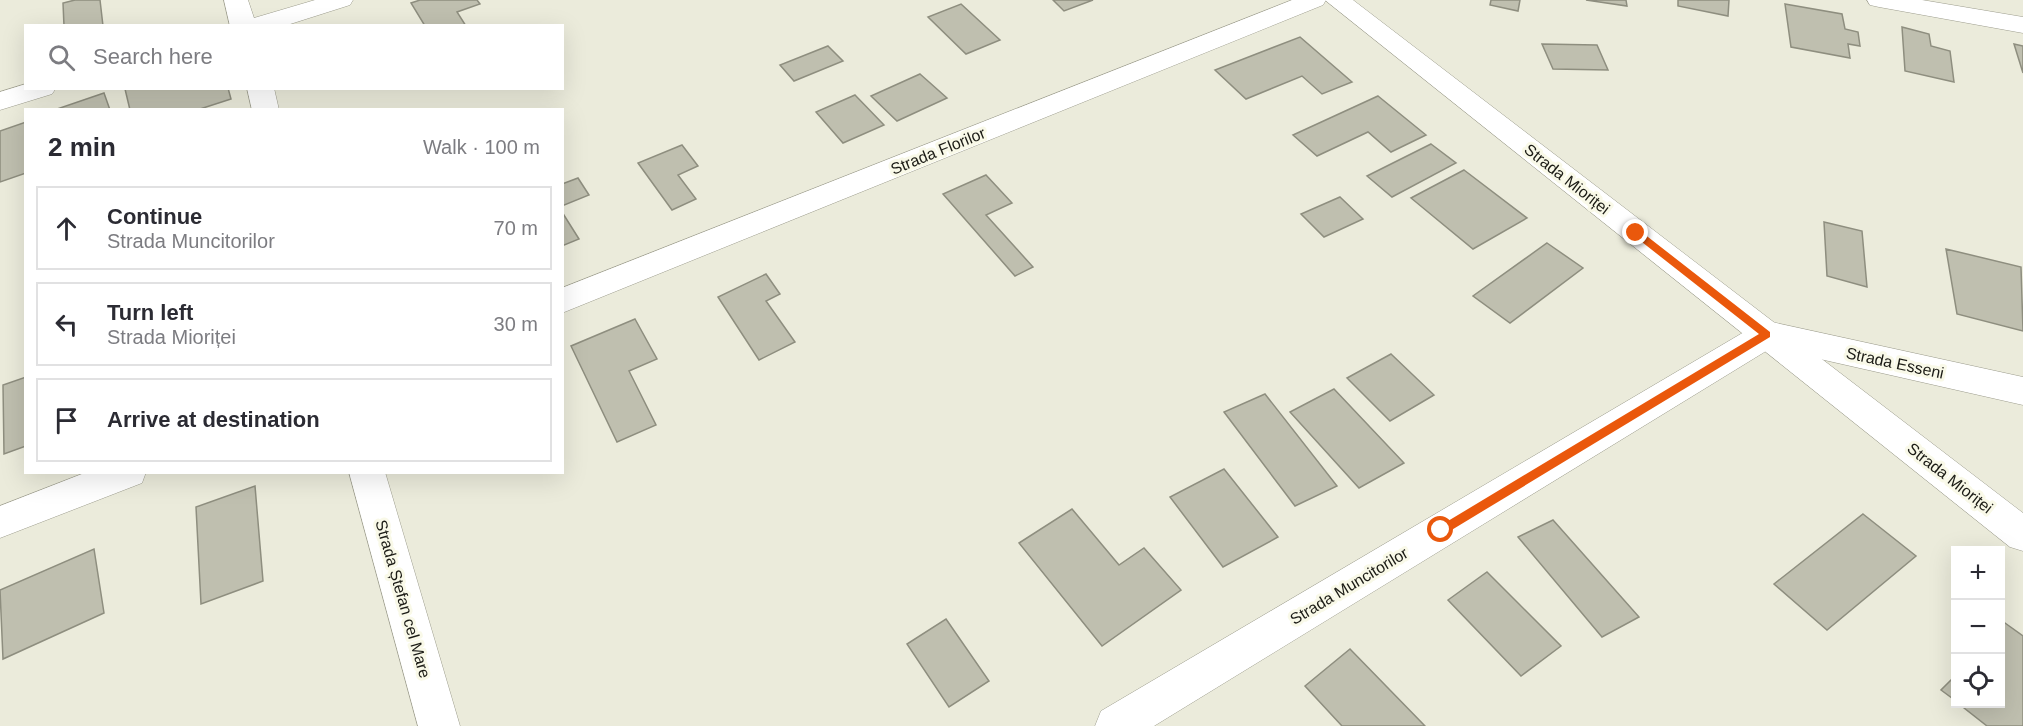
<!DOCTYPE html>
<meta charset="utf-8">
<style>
:root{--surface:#fff;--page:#f2f2f3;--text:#2b2b33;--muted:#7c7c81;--line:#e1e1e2}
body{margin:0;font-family:Arial,sans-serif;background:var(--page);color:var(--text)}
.controls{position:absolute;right:18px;bottom:18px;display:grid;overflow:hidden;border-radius:0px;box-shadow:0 6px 24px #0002}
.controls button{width:54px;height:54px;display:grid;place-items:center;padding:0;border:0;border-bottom:2px solid var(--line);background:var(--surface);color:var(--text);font:30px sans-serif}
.stop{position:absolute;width:18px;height:18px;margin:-14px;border:4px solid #ea580c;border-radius:50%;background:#fff}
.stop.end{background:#ea580c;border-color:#fff;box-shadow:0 2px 6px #0008}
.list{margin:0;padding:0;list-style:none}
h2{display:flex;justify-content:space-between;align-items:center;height:78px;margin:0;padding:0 24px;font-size:26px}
h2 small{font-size:20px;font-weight:400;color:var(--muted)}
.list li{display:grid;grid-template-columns:39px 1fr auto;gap:18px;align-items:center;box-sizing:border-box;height:84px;margin:0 12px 12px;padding:0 12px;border:2px solid var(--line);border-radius:0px}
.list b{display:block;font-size:22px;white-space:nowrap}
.list p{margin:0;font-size:20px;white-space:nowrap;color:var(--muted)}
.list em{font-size:20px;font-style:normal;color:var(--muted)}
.icon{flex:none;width:33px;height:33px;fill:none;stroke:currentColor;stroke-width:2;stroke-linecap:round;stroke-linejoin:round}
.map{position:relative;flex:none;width:2023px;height:726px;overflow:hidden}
.search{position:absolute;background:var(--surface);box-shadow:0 6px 24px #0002;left:24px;top:24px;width:540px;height:66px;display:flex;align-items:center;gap:15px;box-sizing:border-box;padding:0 21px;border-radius:0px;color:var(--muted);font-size:22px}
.panel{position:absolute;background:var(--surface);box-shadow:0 6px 24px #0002;left:24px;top:108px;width:540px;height:366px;border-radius:0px}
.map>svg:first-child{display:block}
.building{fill:#bfbfaf;stroke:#8e8e7f;stroke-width:1.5}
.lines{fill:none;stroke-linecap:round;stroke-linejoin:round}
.minor-casing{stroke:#9d9d8e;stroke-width:1}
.tertiary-casing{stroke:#9d9d8e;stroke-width:1}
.minor{fill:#fff;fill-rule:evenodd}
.tertiary{fill:#fff;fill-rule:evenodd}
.route{fill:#ea580c}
.labels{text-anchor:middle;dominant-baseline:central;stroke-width:6;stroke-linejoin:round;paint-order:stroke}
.street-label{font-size:16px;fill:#1b1b15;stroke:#f9f9e8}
</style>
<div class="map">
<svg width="2023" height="726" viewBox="0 0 2023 726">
<rect width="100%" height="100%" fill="#ebebdb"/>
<g class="building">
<path d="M75 0H100L103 26H64L63 3Z"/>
<path d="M420 0H477L480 4 457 12 466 26H425L411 3Z"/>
<path d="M1053 0H1093L1064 11Z"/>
<path d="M1491 0H1520L1518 11 1490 5Z"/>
<path d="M1586 0H1626L1627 6Z"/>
<path d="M1678 0H1729L1728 16 1678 6Z"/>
<path d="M961 4 1000 40 966 54 928 17Z"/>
<path d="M1785 4 1842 14 1845 29 1858 32 1860 46 1848 44 1850 58 1791 47Z"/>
<path d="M1902 27 1929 34 1931 46 1950 51 1954 82 1905 71Z"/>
<path d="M1300 37 1352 82 1322 94 1302 76 1246 99 1215 70Z"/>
<path d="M1542 44 1597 45 1608 70 1553 69Z"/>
<path d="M2014 44 2023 46V73Z"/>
<path d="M828 46 843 61 794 81 780 65Z"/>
<path d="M920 74 947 98 897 121 871 96Z"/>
<path d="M228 88 231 99 197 110H130L125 89Z"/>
<path d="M104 93 110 110H57V109Z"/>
<path d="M855 95 884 125 843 143 816 112Z"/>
<path d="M1378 96 1426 135 1391 152 1368 132 1317 156 1293 135Z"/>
<path d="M26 122V173L0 182V131Z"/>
<path d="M1431 144 1456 163 1392 197 1367 176Z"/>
<path d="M682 145 698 166 678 175 696 199 672 210 638 163Z"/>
<path d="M1464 170 1527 218 1473 249 1411 198Z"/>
<path d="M986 175 1012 203 986 215 1033 267 1015 276 943 194Z"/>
<path d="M578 178 589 195 562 206V184Z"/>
<path d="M1340 197 1363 219 1324 237 1301 214Z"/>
<path d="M562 212 579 239 562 246Z"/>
<path d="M1824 222 1862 231 1867 287 1827 276Z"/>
<path d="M1547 243 1583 268 1510 323 1473 296Z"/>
<path d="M1946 249 2021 267 2023 331 1957 314Z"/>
<path d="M766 274 780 294 766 301 795 342 759 360 718 297Z"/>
<path d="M635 319 657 359 629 371 656 425 617 442 571 346Z"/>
<path d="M1391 354 1434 395 1390 421 1347 378Z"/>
<path d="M26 377V446L4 454 3 385Z"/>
<path d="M1334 389 1404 463 1359 488 1290 412Z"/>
<path d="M1265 394 1337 486 1295 506 1224 412Z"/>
<path d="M1224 469 1278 537 1223 567 1170 497Z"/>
<path d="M255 486 263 581 201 604 196 507Z"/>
<path d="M1072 509 1119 565 1144 548 1181 590 1102 646 1019 543Z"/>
<path d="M1863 514 1916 556 1827 630 1774 584Z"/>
<path d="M1553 520 1639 617 1602 637 1518 537Z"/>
<path d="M94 549 104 613 3 659 0 590Z"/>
<path d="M1487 572 1561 646 1521 676 1448 600Z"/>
<path d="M946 619 989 681 949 707 907 644Z"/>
<path d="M2005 623 2023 636V726H1987L1959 704H2000V627Z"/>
<path d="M1350 649 1425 726H1342L1305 686Z"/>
<path d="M1956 675V701L1941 690Z"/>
</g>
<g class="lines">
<defs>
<g id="minor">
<path d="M224 0H248L254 18 315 0H353L350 5 284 26H230Z"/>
<path d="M1292 0H1326L1323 5 562 313V288Z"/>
<path d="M1867 0H1922L2023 17V33L1879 7 1870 5Z"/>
<path d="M26 84V88H56L52 94 0 110V92Z"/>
<path d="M247 88H274L279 110H252Z"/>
<path d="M1767 321 2023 377V405L1771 348 1154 726H1095L1101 711 1756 325Z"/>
<path d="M87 472H146L142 483 0 538V506Z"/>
<path d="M349 472H385L460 726H418Z"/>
</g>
<path id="tertiary" d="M1325 0H1353L2023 513V551L2010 547Z"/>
</defs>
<use href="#minor" class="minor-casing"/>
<use href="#tertiary" class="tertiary-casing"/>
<use href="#minor" class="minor"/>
<use href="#tertiary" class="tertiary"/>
</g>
<path class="route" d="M1633 230H1639L1770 332V337L1445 534H1438V527L1759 334 1633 235Z"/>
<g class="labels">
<g class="street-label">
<text transform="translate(938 151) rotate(-22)">Strada Florilor</text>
<text transform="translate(1567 179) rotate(38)">Strada Mioriței</text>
<text transform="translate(1895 363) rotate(12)">Strada Esseni</text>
<text transform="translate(1950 478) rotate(38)">Strada Mioriței</text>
<text transform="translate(1349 586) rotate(-31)">Strada Muncitorilor</text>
<text transform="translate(403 599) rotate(74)">Strada Ștefan cel Mare</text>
</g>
</g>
</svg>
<div class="controls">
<button>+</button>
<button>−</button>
<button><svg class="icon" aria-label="locate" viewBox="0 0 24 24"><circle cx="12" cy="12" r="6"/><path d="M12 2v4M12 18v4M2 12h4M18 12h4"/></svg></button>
</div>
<div class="stop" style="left:1441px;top:530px"></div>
<div class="stop end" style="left:1636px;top:233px"></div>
<div class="search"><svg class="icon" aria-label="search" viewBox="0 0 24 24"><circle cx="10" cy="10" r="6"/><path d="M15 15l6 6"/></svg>Search here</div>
<section class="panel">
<h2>2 min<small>Walk · 100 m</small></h2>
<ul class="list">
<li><svg class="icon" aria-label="ahead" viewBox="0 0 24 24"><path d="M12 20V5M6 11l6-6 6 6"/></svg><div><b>Continue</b><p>Strada Muncitorilor</p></div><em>70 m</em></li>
<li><svg class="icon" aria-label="left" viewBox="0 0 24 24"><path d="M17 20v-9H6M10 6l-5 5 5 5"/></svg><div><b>Turn left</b><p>Strada Mioriței</p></div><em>30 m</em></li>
<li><svg class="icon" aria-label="arrive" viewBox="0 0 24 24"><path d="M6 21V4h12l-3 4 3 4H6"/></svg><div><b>Arrive at destination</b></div></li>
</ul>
</section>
</div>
